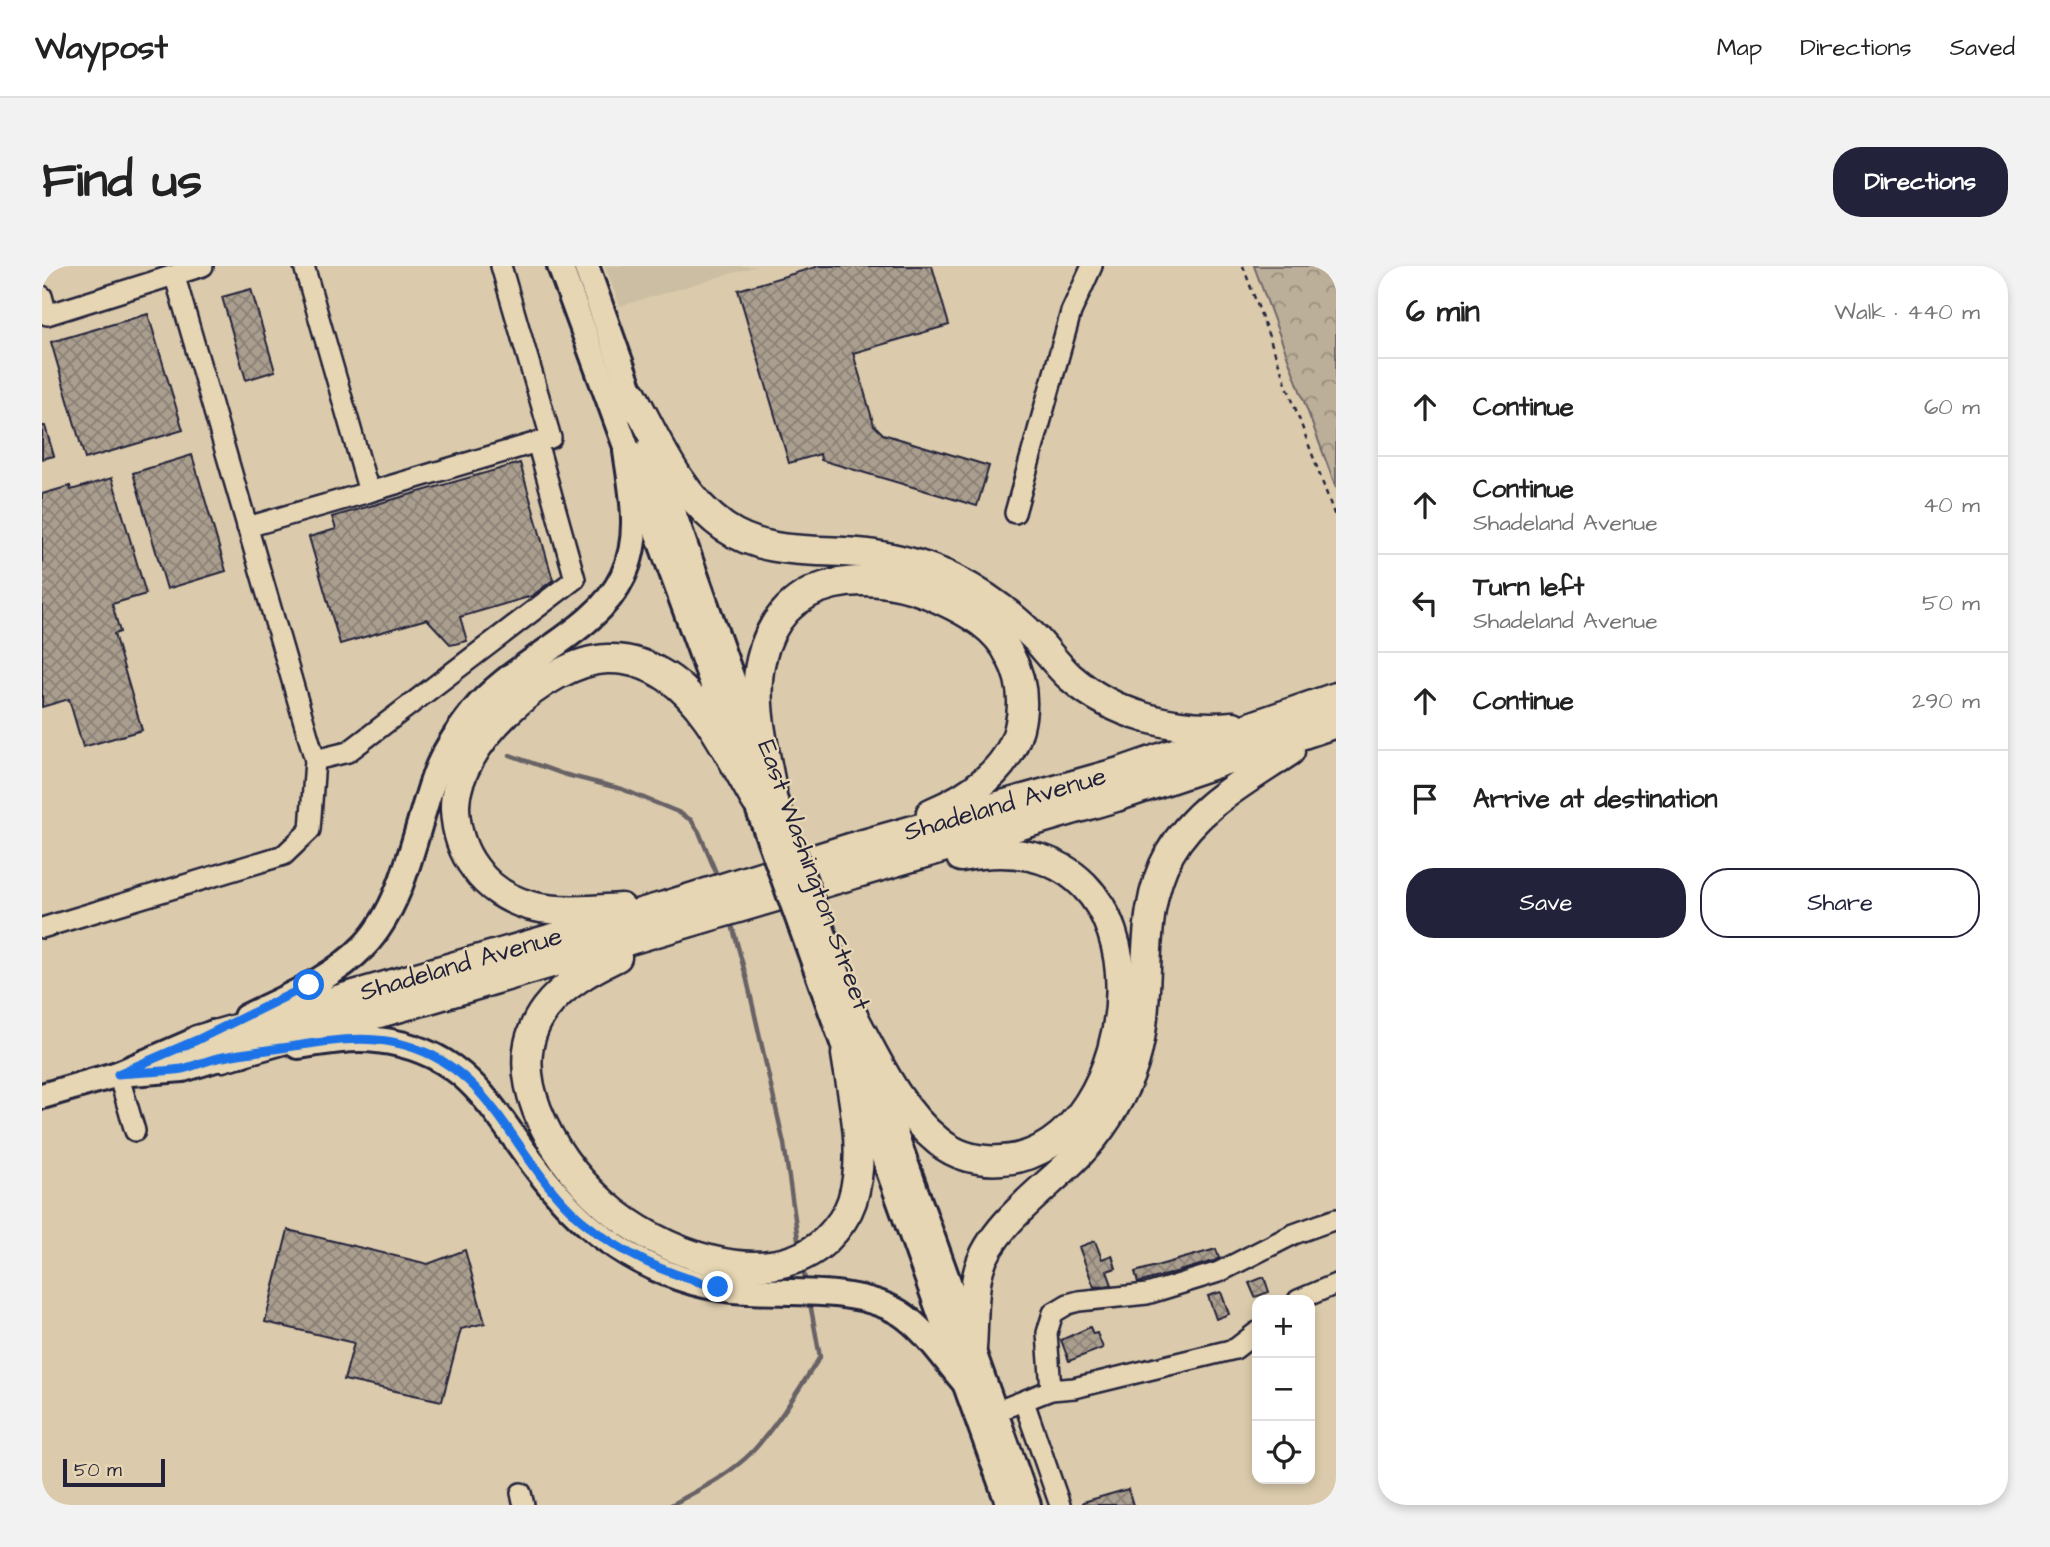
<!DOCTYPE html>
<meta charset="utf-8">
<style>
:root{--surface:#fff;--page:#f2f2f2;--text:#222;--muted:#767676;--line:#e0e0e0;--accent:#22223b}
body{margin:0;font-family:"Architects Daughter",sans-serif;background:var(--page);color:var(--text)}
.controls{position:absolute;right:21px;bottom:21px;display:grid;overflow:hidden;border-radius:14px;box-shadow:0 4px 10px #0003}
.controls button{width:63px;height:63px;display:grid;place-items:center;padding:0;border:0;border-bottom:2px solid var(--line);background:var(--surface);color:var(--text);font:35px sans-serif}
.scale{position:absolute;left:21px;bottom:18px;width:102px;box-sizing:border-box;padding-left:7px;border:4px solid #22223b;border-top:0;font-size:19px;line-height:24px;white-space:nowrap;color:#22223b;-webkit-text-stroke:5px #e7d6b3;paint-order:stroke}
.stop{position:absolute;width:21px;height:21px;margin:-16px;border:5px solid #1a73e8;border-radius:50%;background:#fff}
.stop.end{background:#1a73e8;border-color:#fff;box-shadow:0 2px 7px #0008}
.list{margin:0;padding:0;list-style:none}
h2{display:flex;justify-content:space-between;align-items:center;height:91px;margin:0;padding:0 28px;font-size:30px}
h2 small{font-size:23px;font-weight:400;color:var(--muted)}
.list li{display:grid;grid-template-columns:46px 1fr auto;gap:21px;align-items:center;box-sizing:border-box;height:98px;padding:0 28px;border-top:2px solid var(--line)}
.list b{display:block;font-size:26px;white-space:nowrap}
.list p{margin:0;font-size:23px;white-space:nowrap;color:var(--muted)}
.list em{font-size:23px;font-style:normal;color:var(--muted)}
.actions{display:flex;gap:14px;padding:21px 28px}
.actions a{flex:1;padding:16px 0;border:2px solid var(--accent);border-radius:28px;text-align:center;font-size:24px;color:var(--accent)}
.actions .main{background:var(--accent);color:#fff}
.icon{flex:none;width:38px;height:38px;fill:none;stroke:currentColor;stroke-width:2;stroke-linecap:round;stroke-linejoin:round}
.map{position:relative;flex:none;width:1294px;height:1239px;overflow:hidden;border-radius:28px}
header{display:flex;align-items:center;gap:42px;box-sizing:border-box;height:98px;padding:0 35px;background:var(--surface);border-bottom:2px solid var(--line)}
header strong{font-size:33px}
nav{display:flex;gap:38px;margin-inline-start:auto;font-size:24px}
.intro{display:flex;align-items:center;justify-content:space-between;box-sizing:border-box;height:168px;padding:0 42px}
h1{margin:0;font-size:49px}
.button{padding:18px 32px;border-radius:28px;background:var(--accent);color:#fff;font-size:24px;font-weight:700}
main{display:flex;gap:42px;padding:0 42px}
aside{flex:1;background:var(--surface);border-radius:28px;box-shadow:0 4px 10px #0003}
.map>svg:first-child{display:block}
.built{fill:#ccbea3}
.forest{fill:url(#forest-crowns);stroke:#6f686a;stroke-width:2}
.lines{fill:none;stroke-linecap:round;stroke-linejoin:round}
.stream{stroke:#686266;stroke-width:4.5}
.building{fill:url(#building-cross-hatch);stroke:#22223b;stroke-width:2}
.minor-casing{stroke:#22223b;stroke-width:24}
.major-casing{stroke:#22223b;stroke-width:30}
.highway-casing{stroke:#22223b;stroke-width:33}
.path{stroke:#22223b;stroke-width:2.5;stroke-dasharray:5 5;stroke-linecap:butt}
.minor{stroke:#e7d6b3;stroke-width:19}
.major{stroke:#e7d6b3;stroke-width:24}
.highway{stroke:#e7d6b3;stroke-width:28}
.major-bridge-casing{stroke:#22223b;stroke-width:30;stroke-linecap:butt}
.major-bridge{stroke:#e7d6b3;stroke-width:24}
.route{stroke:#1a73e8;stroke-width:9}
.labels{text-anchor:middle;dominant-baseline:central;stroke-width:5;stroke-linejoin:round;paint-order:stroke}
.street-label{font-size:26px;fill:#22223b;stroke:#e7d6b3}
</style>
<header>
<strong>Waypost</strong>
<nav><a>Map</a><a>Directions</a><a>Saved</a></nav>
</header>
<div class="intro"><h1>Find us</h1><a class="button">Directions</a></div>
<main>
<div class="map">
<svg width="1294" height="1239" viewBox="0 0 1294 1239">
<defs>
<pattern id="forest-crowns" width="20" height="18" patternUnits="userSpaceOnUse" patternTransform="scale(1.75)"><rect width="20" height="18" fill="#bcaf99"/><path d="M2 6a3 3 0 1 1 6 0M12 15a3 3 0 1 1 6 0" fill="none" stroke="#988e7e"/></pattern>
<pattern id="building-cross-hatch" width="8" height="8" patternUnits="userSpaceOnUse" patternTransform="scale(1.75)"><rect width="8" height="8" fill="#aa9e8e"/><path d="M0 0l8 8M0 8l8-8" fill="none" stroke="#8a8075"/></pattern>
</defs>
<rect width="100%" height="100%" fill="#dbcbac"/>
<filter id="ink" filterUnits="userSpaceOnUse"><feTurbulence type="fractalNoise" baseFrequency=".0143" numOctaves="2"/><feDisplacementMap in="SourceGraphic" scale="14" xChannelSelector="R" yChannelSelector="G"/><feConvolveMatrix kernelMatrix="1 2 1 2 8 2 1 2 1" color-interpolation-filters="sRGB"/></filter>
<g filter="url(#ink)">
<path class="built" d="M563 0H715L578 40Z"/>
<path class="forest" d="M1212 0H1294V222Z"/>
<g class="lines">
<g class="stream">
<path d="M468 489 521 508 580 523 636 546 649 554 657 566 675 609"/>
<path d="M690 659 705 714 742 878 757 980"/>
<path d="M761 1001 764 1019"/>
<path d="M629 1239C657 1224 689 1208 711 1185 735 1159 759 1120 778 1091L768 1037"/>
</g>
</g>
<g class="building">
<path d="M777 0H890L907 59 811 87 832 159 841 168 947 200 935 240 779 194 778 188 747 197 696 24Z"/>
<path d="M209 23 233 105 204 114 180 31Z"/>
<path d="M106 48 141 164 43 193 9 76Z"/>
<path d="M0 160H3L12 190 0 193Z"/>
<path d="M150 189 184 305 125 323 91 207Z"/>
<path d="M478 197 511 314 490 330 418 351 425 375 409 379 385 353 298 378 267 271 294 263 290 251Z"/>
<path d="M70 212 104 328 70 338 78 366 72 368 100 464 41 481 27 433 0 441V228L28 220 29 224Z"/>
<path d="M246 964 386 998 423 984 443 1057 419 1063 400 1135 302 1114 312 1077 223 1056Z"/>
<path d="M1053 975 1060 993 1070 989 1074 1002 1065 1005 1070 1019 1052 1021 1037 981Z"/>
<path d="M1174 983 1177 992 1172 995 1096 1017 1093 1006Z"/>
<path d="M1222 1011 1227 1026 1213 1031 1207 1017Z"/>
<path d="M1179 1026 1187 1048 1174 1053 1166 1030Z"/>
<path d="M1048 1061 1051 1068 1055 1067 1061 1082 1027 1095 1019 1074Z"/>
<path d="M1086 1223 1091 1239H1041V1236Z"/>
</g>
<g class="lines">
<defs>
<g id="minor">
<path d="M0 30 5 49 161 0"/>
<path d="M327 226 509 172 459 0"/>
<path d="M973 247 1029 46 1050 0"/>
<path d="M205 261 327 226 262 0"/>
<path d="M273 494 306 486 533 313 495 176"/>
<path d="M0 662 242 589 268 564 273 494 133 11"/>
<path d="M76 808 93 865"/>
<path d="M1256 1034 1294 1018"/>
<path d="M1009 1124 1005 1067 1011 1047 1026 1038 1037 1035 1105 1028 1177 1006 1252 968 1294 953"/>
<path d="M982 1136 1018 1239"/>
<path d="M953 1146 1009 1124 1032 1122 1193 1083 1215 1066"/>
<path d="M479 1227 482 1239"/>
</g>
<g id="major">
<path d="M518 0 726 569"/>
<path d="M544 0 596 146"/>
<path d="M608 181 743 563"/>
<path d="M776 653 986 1239"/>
<path d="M759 660 967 1239"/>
<path d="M204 751C244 731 290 713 322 680 364 636 373 562 394 506 402 485 416 465 430 447 472 394 554 368 581 310 600 270 590 227 584 185"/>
<path d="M256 780C282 776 309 771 335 774 435 785 454 857 511 923 532 948 557 971 586 988 618 1007 655 1020 691 1024 744 1029 812 1019 858 1047 884 1064 903 1094 923 1117"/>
<path d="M76 808 141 803 180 791 199 788"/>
<path d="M0 830 76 808 171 767"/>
</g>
<g id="highway">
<path d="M590 128C615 174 638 230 682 261 726 291 776 282 826 288 855 292 885 300 912 313 942 328 969 348 993 372 1005 385 1015 399 1028 411 1073 450 1133 465 1191 460"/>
<path d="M730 525C723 484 709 436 719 394 739 305 831 301 900 334 926 346 955 362 968 390 980 412 983 437 977 462 967 504 927 531 889 547"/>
<path d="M579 642C550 644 517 647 489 640 467 634 446 621 433 602 420 585 414 564 413 543 411 481 504 395 565 393 587 392 607 399 625 411 665 437 690 495 714 535"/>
<path d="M575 691C548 704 521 719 503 743 480 774 482 810 495 844 509 880 533 912 562 938 614 985 724 1030 784 974 795 963 805 950 810 935 825 888 811 835 804 788"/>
<path d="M810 748C834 792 856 843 896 875 914 890 937 896 960 894 1103 888 1147 547 919 591"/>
<path d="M155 774 623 640 811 581 1078 506 1294 431"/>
<path d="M180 791 380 735 1074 531 1294 457"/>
<path d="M930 1082C932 1057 930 1027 937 1003 950 958 1005 922 1037 888 1059 865 1076 838 1088 809 1116 738 1090 654 1128 587 1155 540 1205 514 1248 485"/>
</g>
</defs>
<use href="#minor" class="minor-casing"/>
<use href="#major" class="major-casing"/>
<use href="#highway" class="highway-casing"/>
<path class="path" d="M1201 0 1294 253"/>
<use href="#minor" class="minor"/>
<use href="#major" class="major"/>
<use href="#highway" class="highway"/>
<defs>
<g id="major-bridge">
<path d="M743 563 776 653"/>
<path d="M726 569 759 660"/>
</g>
</defs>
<use href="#major-bridge" class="major-bridge-casing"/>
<use href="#major-bridge" class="major-bridge"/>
</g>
</g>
<g class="lines" filter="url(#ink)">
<path class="route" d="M267 719 155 774 76 808C97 806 119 806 140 803 154 800 167 793 181 791 200 787 220 785 239 782 276 777 313 769 350 776 452 795 470 895 539 954 580 988 623 1008 676 1021"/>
</g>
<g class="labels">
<g class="street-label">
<text transform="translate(963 538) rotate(-16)">Shadeland Avenue</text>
<text transform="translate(772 609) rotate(70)">East Washington Street</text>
<text transform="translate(419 698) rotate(-16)">Shadeland Avenue</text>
</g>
</g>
</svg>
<div class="controls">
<button>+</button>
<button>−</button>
<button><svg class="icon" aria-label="locate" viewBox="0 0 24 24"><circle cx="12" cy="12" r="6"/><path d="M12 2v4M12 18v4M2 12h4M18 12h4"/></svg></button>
</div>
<div class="scale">50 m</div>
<div class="stop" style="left:267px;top:719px"></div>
<div class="stop end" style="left:676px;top:1021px"></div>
</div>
<aside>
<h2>6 min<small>Walk · 440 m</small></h2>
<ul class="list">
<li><svg class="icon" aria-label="ahead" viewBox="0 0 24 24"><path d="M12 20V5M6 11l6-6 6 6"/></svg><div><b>Continue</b></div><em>60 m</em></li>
<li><svg class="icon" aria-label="ahead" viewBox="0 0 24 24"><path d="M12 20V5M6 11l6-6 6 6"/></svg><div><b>Continue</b><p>Shadeland Avenue</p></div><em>40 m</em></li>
<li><svg class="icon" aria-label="left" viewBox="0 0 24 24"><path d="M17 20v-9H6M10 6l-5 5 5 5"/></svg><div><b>Turn left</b><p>Shadeland Avenue</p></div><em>50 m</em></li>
<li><svg class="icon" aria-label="ahead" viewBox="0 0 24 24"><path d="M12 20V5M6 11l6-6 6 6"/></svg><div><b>Continue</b></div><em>290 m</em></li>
<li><svg class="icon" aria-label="arrive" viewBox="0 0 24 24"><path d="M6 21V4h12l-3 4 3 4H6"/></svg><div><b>Arrive at destination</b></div></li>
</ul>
<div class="actions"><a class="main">Save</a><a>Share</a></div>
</aside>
</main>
